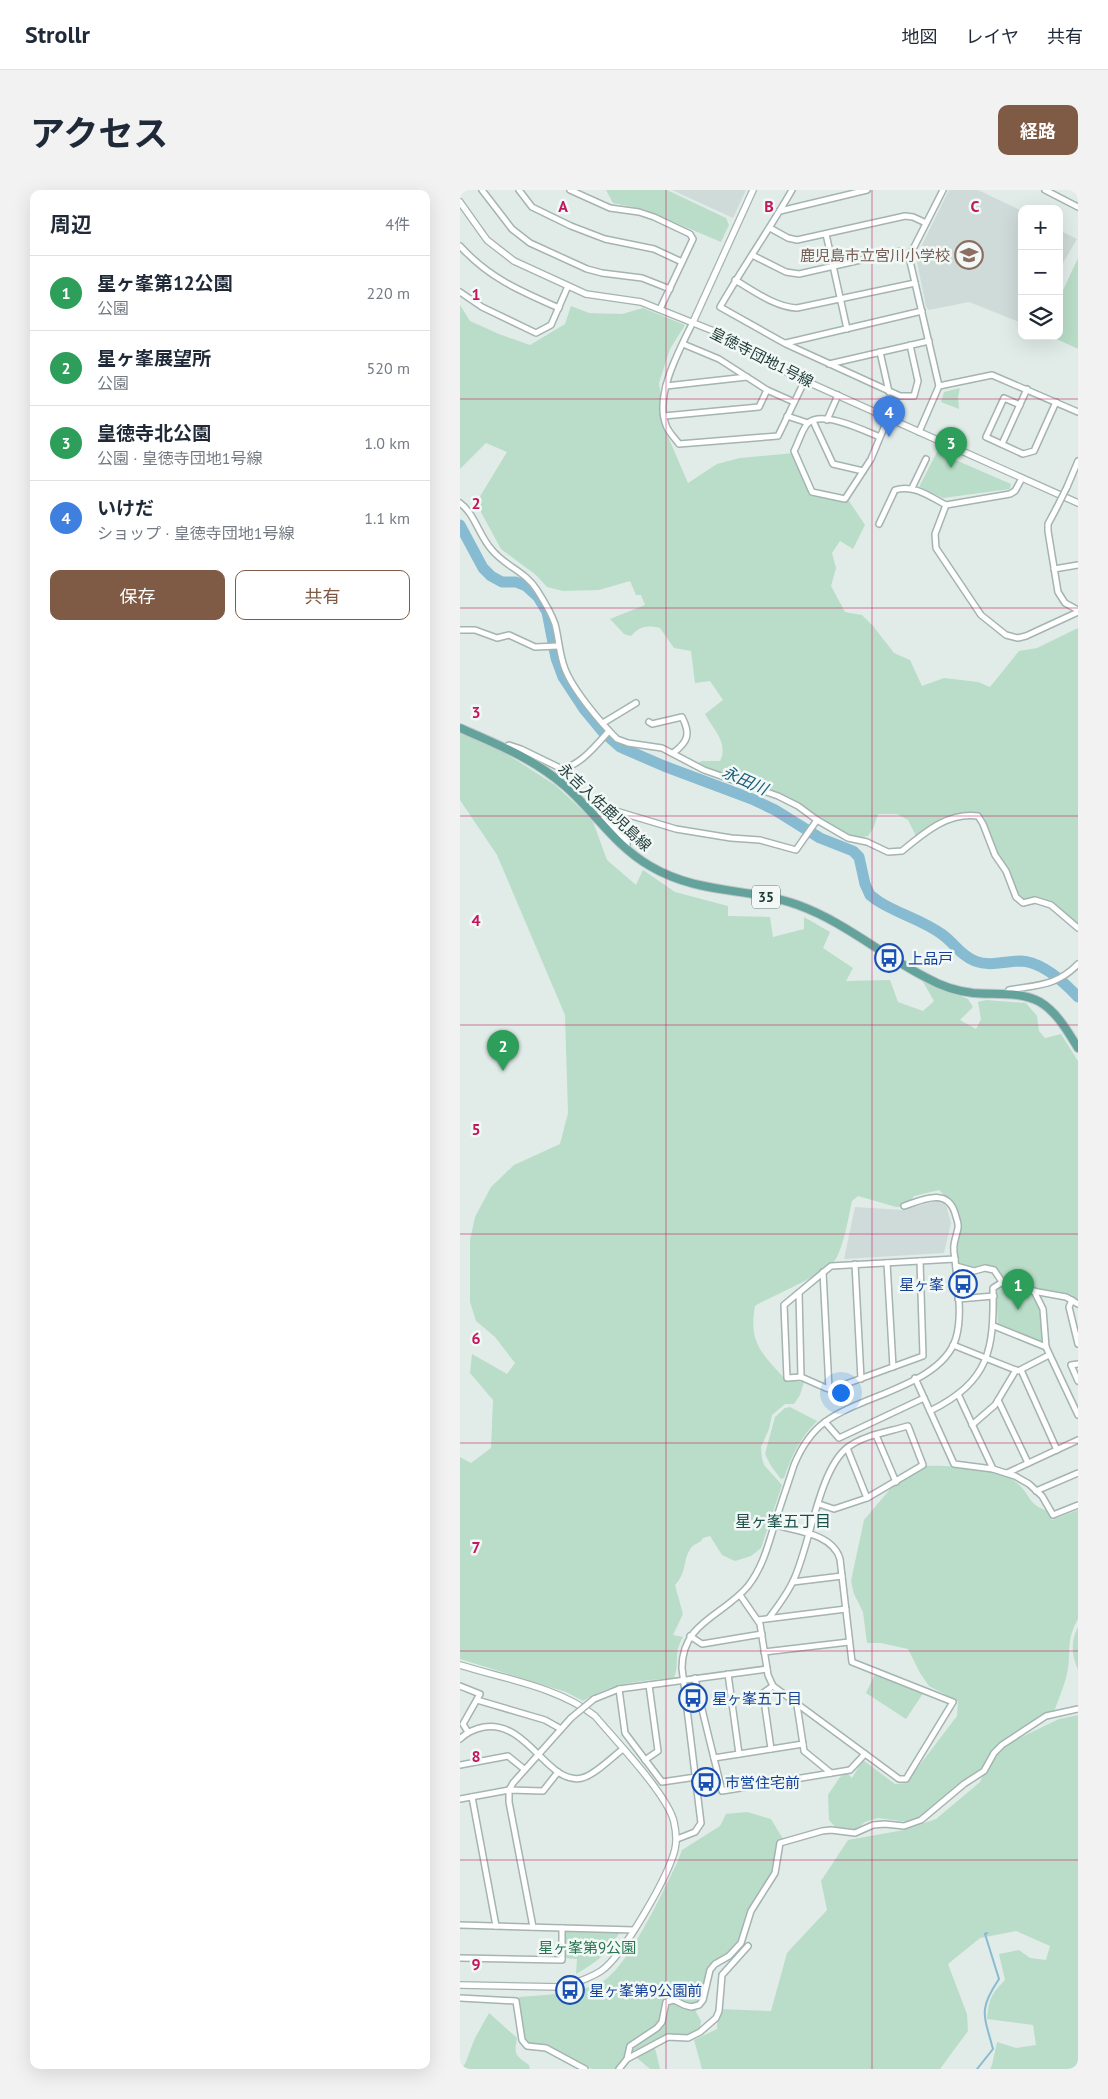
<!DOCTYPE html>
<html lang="ja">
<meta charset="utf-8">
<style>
:root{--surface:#fff;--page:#f2f2f3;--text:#1f2937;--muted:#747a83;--line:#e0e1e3;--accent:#7f5a45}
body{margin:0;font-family:"PT Sans","Noto Sans JP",sans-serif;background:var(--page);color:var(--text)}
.controls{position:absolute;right:15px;top:15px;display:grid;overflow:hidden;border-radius:10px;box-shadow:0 5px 20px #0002}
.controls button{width:45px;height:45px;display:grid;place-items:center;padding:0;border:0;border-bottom:1px solid var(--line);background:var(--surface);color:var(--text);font:25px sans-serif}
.you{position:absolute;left:380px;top:1202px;width:18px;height:18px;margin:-12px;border:4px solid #fff;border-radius:50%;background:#1a73e8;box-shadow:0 0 0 8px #1a73e833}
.badge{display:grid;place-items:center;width:32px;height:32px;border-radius:50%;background:var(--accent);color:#fff;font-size:16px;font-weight:700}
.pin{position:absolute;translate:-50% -41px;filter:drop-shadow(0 1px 2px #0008)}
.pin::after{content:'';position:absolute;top:26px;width:18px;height:15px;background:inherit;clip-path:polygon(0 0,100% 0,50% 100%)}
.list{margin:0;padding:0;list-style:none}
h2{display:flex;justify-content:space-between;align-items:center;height:65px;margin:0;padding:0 20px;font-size:21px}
h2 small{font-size:16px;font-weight:400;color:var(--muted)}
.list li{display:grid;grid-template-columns:32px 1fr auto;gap:15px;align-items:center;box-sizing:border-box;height:75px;padding:0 20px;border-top:1px solid var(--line)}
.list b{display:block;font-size:19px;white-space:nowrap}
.list p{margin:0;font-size:16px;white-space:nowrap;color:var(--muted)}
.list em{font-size:16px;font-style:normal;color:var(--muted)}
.actions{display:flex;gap:10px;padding:15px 20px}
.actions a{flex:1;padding:11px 0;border:1px solid var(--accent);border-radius:10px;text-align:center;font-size:18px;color:var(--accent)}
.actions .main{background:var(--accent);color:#fff}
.icon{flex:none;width:28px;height:28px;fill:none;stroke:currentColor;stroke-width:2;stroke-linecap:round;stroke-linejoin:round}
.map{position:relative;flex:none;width:618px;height:1879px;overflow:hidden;border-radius:10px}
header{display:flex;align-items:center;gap:30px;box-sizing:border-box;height:70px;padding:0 25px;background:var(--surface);border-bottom:1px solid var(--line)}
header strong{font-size:24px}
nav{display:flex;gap:28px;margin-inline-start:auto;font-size:18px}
.intro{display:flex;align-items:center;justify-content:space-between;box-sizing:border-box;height:120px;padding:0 30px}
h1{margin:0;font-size:35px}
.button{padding:12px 22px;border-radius:10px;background:var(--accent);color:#fff;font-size:18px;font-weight:700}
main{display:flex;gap:30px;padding:0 30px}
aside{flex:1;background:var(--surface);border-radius:10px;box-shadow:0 5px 20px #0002}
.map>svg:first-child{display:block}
.built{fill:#cfdbd8}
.green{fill:#b9ddc8}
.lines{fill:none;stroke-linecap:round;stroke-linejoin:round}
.stream{stroke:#87bbd2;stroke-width:2}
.river{stroke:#87bbd2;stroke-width:11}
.minor-casing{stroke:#a4b4b0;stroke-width:8}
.tertiary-casing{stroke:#a4b4b0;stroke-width:8}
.primary-casing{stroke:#c1c8c8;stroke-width:10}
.minor{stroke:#fff;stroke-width:5}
.tertiary{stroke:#fff;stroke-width:5.5}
.primary{stroke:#64a29c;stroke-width:8}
.minor-bridge-casing{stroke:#a4b4b0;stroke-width:8;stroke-linecap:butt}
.minor-bridge{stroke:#fff;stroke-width:5}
.grid{fill:none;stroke:#c2185b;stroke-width:1;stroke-opacity:0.55}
.labels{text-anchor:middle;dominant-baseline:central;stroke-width:5;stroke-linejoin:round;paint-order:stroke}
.shield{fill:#f1f8f6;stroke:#5f7472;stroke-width:1}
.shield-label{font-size:14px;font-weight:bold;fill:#213c39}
.education-label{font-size:15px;fill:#785e54;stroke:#f1f8f6;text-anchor:end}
.street-label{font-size:15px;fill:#213c39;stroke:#f1f8f6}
.transit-label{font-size:15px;fill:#164399;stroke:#f1f8f6;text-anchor:start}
.park-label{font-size:15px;fill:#2a7452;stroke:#f1f8f6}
.water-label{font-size:16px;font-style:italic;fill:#1a5b79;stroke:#f1f8f6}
.neighbourhood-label{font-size:16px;fill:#1c4f4a;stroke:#f1f8f6}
.grid-label{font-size:16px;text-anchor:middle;font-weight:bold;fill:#c2185b;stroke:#f1f8f6;stroke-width:5;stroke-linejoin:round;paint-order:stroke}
</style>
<header>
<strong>Strollr</strong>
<nav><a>地図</a><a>レイヤ</a><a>共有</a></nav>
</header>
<div class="intro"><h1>アクセス</h1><a class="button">経路</a></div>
<main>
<aside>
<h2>周辺<small>4件</small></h2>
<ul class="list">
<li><span class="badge" style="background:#2e9e5b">1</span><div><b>星ヶ峯第12公園</b><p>公園</p></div><em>220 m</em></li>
<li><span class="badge" style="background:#2e9e5b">2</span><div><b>星ヶ峯展望所</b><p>公園</p></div><em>520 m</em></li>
<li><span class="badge" style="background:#2e9e5b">3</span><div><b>皇徳寺北公園</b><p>公園 · 皇徳寺団地1号線</p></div><em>1.0 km</em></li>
<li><span class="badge" style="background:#3f7fe0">4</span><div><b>いけだ</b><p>ショップ · 皇徳寺団地1号線</p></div><em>1.1 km</em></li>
</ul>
<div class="actions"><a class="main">保存</a><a>共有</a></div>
</aside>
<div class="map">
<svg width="618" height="1879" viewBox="0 0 618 1879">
<rect width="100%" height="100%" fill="#e1ece8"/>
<g class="built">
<path d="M212 0H286L273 28Z"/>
<path d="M489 0H518L562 21V133L509 112 469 120 466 117 456 67Z"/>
<path d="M599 40 617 49 599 80Z"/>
<path d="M476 1011 486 1015 491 1033 484 1063 384 1069 395 1017 442 1020Z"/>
</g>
<g class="green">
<path d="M146 0H207L266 28 269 35 261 52 183 19 153 13Z"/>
<path d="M618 68V159L590 146H599V109Z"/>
<path d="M0 115 10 131 39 144 70 155 105 134 111 116 129 123 162 124 183 118 225 135 210 159 199 193 206 242 228 293 257 274 280 268 335 263 352 306 389 311 405 335 393 359 380 351 372 363 376 378 371 396 385 422 402 425 413 436 434 463 450 470 462 496 484 488 518 492 530 497 559 461 577 458 618 438V736C608 727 594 711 581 708 574 707 568 711 561 709L548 680 534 658 525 630 515 623 482 629 456 646 448 630 437 624H418L413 639 408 646C381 653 360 628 340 615 310 594 271 588 236 574L242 571H260C269 553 253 539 245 524L263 510 250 491 235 493 231 461 214 458 200 438C187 435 180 436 171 446L164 444 150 429 185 415 181 405H176L170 391 139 400 103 401 87 397 76 385 41 359 16 313 47 262 26 253 0 279Z"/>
<path d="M500 198 498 207 499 219 481 212 484 202Z"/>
<path d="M477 262 551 294 550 299 483 308 459 297Z"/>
<path d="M0 543 47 564 95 595 132 629 147 670 176 695 183 680 215 702 268 716V726L310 727 313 747 344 739V727L370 742 363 758 393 778 386 791 430 790 438 812 463 821 474 811 462 790 508 809 513 817 500 830 516 839 521 829 518 812 526 810 566 813 577 826 579 841 585 848 601 844 618 871V1112L601 1102 547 1094 543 1092 542 1085 531 1075 511 1078 499 1073 494 1060V1054L501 1031 495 1016 479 1000 454 1006 447 1017H436L398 1006 392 1011C388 1029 385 1050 377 1067 368 1084 313 1105 295 1116 288 1153 303 1165 326 1190L344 1192 340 1205 334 1214H325L312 1225 309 1239 301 1257 302 1268 304 1275 322 1295 301 1358 291 1366 275 1371 262 1365 250 1346 243 1348C240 1354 234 1353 231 1358 222 1370 228 1381 215 1395L223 1424 213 1445 223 1447C213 1463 220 1473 214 1488 181 1491 153 1492 123 1511L106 1502 0 1469V1267L11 1273 31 1258 33 1210 10 1183 12 1164 47 1184 55 1173 35 1147 16 1131 10 1112V1050L15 1027 31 997 54 975 100 954 108 923 105 825 37 665 0 610Z"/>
<path d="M538 1098 573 1104 579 1114 583 1150 581 1152 538 1135 536 1099Z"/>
<path d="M330 1217 357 1231C340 1248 332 1265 324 1288L321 1289 311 1276 305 1264 315 1227 325 1218Z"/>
<path d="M466 1276C487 1275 542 1278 557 1293 571 1305 568 1315 588 1321L592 1330 618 1320V1429C605 1452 612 1461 607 1484 604 1497 598 1510 594 1522L583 1525 533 1559 522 1579 496 1596 459 1629 449 1632 418 1628 405 1632 397 1639 388 1641 376 1638 369 1630 368 1605 380 1587 387 1583 392 1588 403 1570 435 1594 446 1593 497 1526 498 1511 469 1496 460 1483 448 1459 421 1453H407L403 1422 394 1404 391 1391 404 1330 431 1298Z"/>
<path d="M618 1437V1480C612 1466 610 1452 618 1437Z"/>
<path d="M415 1484 464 1502 446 1529 406 1503Z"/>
<path d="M618 1525V1879H530L532 1875 537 1852 556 1858 576 1855 573 1835 527 1829C529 1809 531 1804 545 1790L539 1764 559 1760 570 1768 586 1770 590 1756 556 1741 520 1748 488 1774 507 1824 508 1841 480 1879H242L234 1850 257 1839 258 1819 311 1821 327 1763 367 1720 361 1691 388 1650 444 1640 476 1629 520 1592 531 1567 547 1554 599 1529Z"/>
<path d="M287 1622 311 1629 323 1649 317 1660 316 1683 291 1724 283 1751 256 1774 250 1782 236 1822 241 1831 240 1837C227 1848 227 1844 212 1844 201 1845 167 1863 160 1872 159 1874 158 1877 157 1879H132L89 1857 68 1854 65 1849 59 1807C85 1805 113 1804 138 1794 166 1783 203 1701 217 1673L222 1660 260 1636 266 1624Z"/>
<path d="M107 1741 160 1742C149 1762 136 1773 116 1784L117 1769 105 1768V1743Z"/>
<path d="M29 1823 57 1848C54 1865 55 1865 69 1875L70 1879H0L5 1874 15 1848Z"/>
<path d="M195 1858 200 1879H190L177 1868 186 1861Z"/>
</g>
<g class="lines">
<path class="stream" d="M517 1879 533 1859C524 1825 518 1820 539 1789L525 1744 527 1743"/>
<path class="river" d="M0 335 23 378 31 386 42 392H56L66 396 78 407 87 422 96 468 103 487 124 519 143 542 160 557 204 576 292 609 315 620 360 648 393 661 399 667 405 694 410 705 418 711C438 724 463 730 483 745 494 753 501 766 515 771 530 777 546 771 561 771 583 772 604 792 618 807"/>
<defs>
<g id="minor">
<path d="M22 0 52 39 70 53 127 79 142 83 182 88 210 99"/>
<path d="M59 0 72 17 111 36 145 49 194 59 222 72"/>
<path d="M110 0 150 18 179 22 194 27 230 44 233 49 200 119"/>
<path d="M332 0C309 40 283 77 260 117L326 154 440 206H454L458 191 450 155"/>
<path d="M585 0 618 17"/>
<path d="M320 21 407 0"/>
<path d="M310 38 328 48 337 50 445 26 453 27 466 33"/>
<path d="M366 44 387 139"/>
<path d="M0 56C29 88 60 101 99 118"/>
<path d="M292 65 326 82 339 84 440 61 449 65"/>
<path d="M275 90C294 101 315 117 337 118L455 93"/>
<path d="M0 102 22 117 76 143 91 135 108 96"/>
<path d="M233 132C220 159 194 205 206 235 208 242 215 248 219 254L318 246 345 190"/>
<path d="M326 153 462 121"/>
<path d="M223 154 259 169 307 200 334 212"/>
<path d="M420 162 429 202"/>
<path d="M369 174 469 151"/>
<path d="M206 196 287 187"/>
<path d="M479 196 532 185 618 222"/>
<path d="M560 215 544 208 526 247 563 264 574 261 596 212"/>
<path d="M204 226 299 217 307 200"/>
<path d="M327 226 348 233"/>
<path d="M367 230 378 205"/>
<path d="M353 231 373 274 403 281"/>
<path d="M459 242 479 196 449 67 483 0"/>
<path d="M420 247C405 241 363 220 348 233 342 239 338 254 334 261L352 302 385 309 411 269 426 233 429 228"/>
<path d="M542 254 567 199"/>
<path d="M562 288 555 301 550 304 486 315 475 344 476 358 521 425 546 445 558 448 566 446 618 422"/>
<path d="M607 297 618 271"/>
<path d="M452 298 466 269"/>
<path d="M0 313C15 324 19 346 32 360 45 376 66 382 77 400 84 411 91 422 95 434 99 449 99 464 105 479 113 500 141 533 157 549L168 553 202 558 244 580 318 606 338 616 357 630 336 660 300 650 271 648 216 639 146 618 140 619V622L167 652V659"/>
<path d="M596 319 588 334V341L598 402 605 413 618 420"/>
<path d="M419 334 435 300C453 294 469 306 486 315"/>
<path d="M594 379 618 375"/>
<path d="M0 440H15L37 448 49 445 75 457 98 456"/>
<path d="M189 532 192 534 222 527C231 544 228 552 213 563"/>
<path d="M143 533 176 513"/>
<path d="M45 558 49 555 61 559 100 578C118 579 138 553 149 541"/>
<path d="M357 630 388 648 407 652 428 662 442 661C464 643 487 622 518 626L523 634 535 665 546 681 556 707 563 713 575 710 591 715 618 738"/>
<path d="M546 804 549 800C577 795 597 796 618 774"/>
<path d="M444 1016C462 1010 487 997 495 1023 496 1028 499 1033 498 1038 495 1052 492 1054 495 1069"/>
<path d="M427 1073 433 1177"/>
<path d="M395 1074 401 1189"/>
<path d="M496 1076 514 1081 525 1078 534 1080 545 1096 606 1107 618 1114"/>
<path d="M363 1082 369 1199"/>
<path d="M574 1101 583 1119 586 1157 618 1225"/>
<path d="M339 1103 341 1187 366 1198 372 1199 463 1166 460 1071"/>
<path d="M498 1109 534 1106"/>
<path d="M612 1110 609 1117 618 1154"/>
<path d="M534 1136 586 1157"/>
<path d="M493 1155 558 1181 589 1165"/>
<path d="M618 1174 611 1175 618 1191"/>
<path d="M561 1180 597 1260"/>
<path d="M455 1188 494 1274 533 1279 555 1286 569 1294 582 1306 593 1325 618 1315"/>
<path d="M498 1204 533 1279"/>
<path d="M538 1210 568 1273"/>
<path d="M470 1221C530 1191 534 1160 533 1098L541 1093"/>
<path d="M365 1232 379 1248 464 1208"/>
<path d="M512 1235 535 1215 556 1180"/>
<path d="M416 1245 436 1292"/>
<path d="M387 1258 407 1308"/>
<path d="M547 1283 618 1250"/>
<path d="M576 1301 618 1283"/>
<path d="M333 1392 382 1386"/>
<path d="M280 1405 300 1434 308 1485 313 1496 439 1589H446L493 1512 392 1472 380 1369C373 1344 337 1341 315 1335"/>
<path d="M309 1428C318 1416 328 1403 334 1389 350 1355 359 1280 387 1258 403 1245 428 1242 448 1236L463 1275 407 1308 374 1319 359 1314"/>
<path d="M298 1430 386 1419"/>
<path d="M230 1446 242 1454 302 1444"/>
<path d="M304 1462 389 1452"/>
<path d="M268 1484 279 1564"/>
<path d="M235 1488C243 1526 253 1563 262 1601L390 1580 405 1564"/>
<path d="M0 1496 20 1504 3 1534 8 1542"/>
<path d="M159 1499 165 1543 202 1592 236 1587"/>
<path d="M134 1509 159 1499 307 1479"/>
<path d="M17 1510 85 1530 101 1539"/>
<path d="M337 1515 344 1561 371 1583"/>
<path d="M0 1549C7 1542 14 1539 24 1537 68 1530 88 1596 122 1588 135 1585 152 1567 163 1559"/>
<path d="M311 1559 303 1503 313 1496"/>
<path d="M254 1568 343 1554"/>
<path d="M185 1570 198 1561 189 1495"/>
<path d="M0 1575 48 1566 64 1579"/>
<path d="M12 1607 36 1736"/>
<path d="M0 1609 49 1600 83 1601 98 1582"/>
<path d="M217 1649 235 1642 241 1633 222 1478C222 1432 263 1426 288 1396 303 1377 308 1355 315 1333 321 1313 328 1294 334 1275 341 1258 350 1243 365 1232 401 1205 482 1195 496 1148 503 1124 497 1094 495 1069L371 1076 324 1115 327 1188 341 1187"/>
<path d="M0 1735 174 1740"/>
<path d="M73 1737 49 1612V1600L53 1593 111 1528"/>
<path d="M0 1768 102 1770V1738"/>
<path d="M0 1808 56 1811 62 1850 67 1856 86 1858 125 1879"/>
<path d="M167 1869 208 1847 228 1848 240 1842 256 1828 259 1821 262 1785 288 1756"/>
<path d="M159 1879 167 1869 170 1856 197 1838 202 1832 206 1812 214 1810 224 1815 231 1817 239 1815 243 1810 250 1780 255 1774 269 1766 281 1753 291 1721 315 1683 320 1653 362 1641 371 1640 395 1643 413 1635 425 1634 444 1636 461 1630 504 1594 524 1581 534 1563 542 1555 586 1526 618 1519"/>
</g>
<g id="tertiary">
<path d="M0 12 27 50 54 71 126 104 181 112 266 146 330 184 618 313"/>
<path d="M233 132 293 0"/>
<path d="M0 1475C45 1489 98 1497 135 1526 155 1550 208 1605 214 1632 216 1641 217 1650 215 1659 209 1685 163 1766 141 1781 129 1789 115 1793 102 1797L0 1795"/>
</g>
<path id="primary" d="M0 538C37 554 74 569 105 596 135 622 155 656 190 676 239 705 288 697 338 715 385 732 423 766 467 788 481 796 496 801 513 803 535 805 560 801 580 812 597 822 608 842 618 858"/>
</defs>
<use href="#minor" class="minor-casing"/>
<use href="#tertiary" class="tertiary-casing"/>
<use href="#primary" class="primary-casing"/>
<use href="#minor" class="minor"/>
<use href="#tertiary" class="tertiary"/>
<use href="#primary" class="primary"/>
<defs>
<g id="minor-bridge">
<path d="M596 319 607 297"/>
<path d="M111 1528 134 1509"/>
</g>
</defs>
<use href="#minor-bridge" class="minor-bridge-casing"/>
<use href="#minor-bridge" class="minor-bridge"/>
</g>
<path class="grid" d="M206 0V1879M412 0V1879M0 209H618M0 418H618M0 626H618M0 835H618M0 1044H618M0 1253H618M0 1461H618M0 1670H618"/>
<defs>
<symbol id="school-ring" viewBox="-11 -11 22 22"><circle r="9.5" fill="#f1f8f6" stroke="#8d6e63" stroke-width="1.5"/><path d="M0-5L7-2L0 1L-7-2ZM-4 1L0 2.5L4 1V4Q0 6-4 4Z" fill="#8d6e63"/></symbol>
<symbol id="bus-ring" viewBox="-11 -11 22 22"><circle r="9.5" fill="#f1f8f6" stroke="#1a4fb4" stroke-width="1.5"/><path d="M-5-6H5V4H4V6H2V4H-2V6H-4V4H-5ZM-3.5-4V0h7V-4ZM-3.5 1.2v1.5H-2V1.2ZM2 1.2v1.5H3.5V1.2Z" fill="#1a4fb4"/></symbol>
</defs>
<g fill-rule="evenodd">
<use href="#school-ring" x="493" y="49" width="32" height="32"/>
<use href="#bus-ring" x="413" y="752" width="32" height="32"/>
<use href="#bus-ring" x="487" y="1078" width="32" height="32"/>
<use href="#bus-ring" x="217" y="1492" width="32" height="32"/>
<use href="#bus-ring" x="230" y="1576" width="32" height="32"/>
<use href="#bus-ring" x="94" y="1784" width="32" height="32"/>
</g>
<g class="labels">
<rect class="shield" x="292" y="695.5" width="28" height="23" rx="4"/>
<g class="shield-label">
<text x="306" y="707">35</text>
</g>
<g class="education-label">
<text x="490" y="65">鹿児島市立宮川小学校</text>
</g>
<g class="street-label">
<text transform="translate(302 167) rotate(27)">皇徳寺団地1号線</text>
<text transform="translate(145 617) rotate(43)">永吉入佐鹿児島線</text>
</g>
<g class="transit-label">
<text x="448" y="768">上品戸</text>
<text x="484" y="1094" text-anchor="end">星ヶ峯</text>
<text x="252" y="1508">星ヶ峯五丁目</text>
<text x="265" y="1592">市営住宅前</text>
<text x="129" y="1800">星ヶ峯第9公園前</text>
</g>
<g class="park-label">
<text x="127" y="1757">星ヶ峯第9公園</text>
</g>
<g class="water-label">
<text transform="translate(285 590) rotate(24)">永田川</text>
</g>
<g class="neighbourhood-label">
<text x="323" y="1331">星ヶ峯五丁目</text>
</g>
</g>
<g class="grid-label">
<text x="103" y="22">A</text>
<text x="309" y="22">B</text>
<text x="515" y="22">C</text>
<text x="16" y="110">1</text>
<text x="16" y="319">2</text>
<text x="16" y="528">3</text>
<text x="16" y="736">4</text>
<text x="16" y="945">5</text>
<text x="16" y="1154">6</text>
<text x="16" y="1363">7</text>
<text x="16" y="1572">8</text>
<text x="16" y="1780">9</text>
</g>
</svg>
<div class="controls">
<button>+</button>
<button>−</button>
<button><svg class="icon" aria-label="layers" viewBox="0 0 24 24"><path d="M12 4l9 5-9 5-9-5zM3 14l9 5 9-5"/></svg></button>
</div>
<div class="you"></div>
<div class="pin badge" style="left:558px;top:1120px;background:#2e9e5b">1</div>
<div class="pin badge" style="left:43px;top:881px;background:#2e9e5b">2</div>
<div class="pin badge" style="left:491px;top:278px;background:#2e9e5b">3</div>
<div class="pin badge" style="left:429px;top:247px;background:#3f7fe0">4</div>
</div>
</main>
